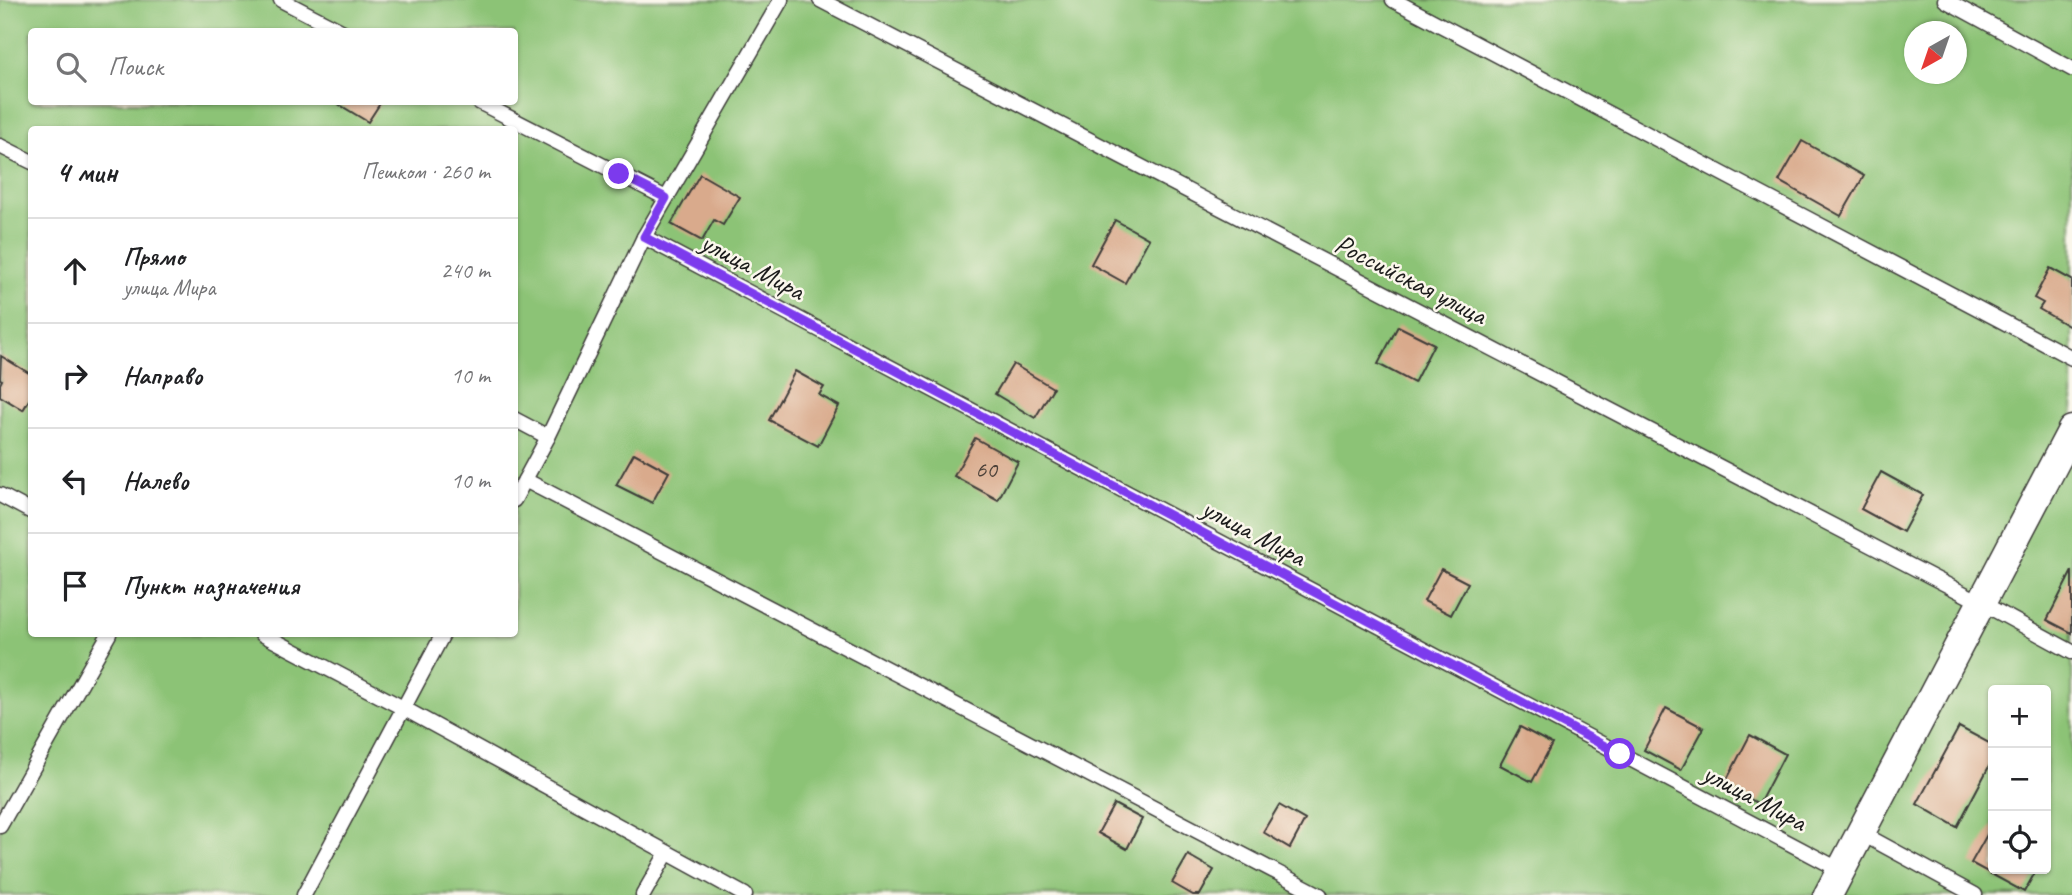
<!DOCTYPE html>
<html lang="ru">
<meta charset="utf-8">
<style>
:root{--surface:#fff;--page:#f6f6f6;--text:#202124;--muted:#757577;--line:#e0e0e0}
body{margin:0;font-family:Caveat,sans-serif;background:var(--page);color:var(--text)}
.controls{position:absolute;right:21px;bottom:21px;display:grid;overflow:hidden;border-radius:7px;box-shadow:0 2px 5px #0004}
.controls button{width:63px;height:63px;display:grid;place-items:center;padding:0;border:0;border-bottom:2px solid var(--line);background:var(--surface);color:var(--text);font:35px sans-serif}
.compass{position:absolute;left:1904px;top:21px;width:63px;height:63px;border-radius:50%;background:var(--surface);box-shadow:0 2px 5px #0004;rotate:220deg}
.stop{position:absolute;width:21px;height:21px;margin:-16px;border:5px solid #7c3aed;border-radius:50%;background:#fff}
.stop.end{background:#7c3aed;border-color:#fff;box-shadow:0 2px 7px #0008}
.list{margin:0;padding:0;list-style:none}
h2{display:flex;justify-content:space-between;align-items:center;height:91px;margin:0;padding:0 28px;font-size:30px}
h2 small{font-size:23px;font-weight:400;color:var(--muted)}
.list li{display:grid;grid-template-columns:46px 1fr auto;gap:21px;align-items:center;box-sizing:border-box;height:105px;padding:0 28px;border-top:2px solid var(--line)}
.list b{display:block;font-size:26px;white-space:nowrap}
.list p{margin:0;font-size:23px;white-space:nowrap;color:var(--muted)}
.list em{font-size:23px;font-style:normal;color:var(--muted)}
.icon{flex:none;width:38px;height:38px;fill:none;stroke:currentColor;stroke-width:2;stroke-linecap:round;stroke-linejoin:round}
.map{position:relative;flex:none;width:2072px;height:895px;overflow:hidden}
.search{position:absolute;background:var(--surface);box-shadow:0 2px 5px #0004;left:28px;top:28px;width:490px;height:77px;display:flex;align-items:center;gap:18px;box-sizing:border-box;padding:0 24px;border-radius:7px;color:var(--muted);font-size:26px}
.panel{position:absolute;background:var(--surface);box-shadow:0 2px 5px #0004;left:28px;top:126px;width:490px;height:511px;border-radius:7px}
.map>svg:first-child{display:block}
.green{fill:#8cc376;stroke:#547049;stroke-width:2;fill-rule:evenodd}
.building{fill:#d9aa8c}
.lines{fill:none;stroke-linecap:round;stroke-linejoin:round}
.service-casing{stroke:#3c3b38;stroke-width:17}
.minor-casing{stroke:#3c3b38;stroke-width:31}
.service{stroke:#fff;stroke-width:14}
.minor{stroke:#fff;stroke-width:28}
.route{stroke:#7c3aed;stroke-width:9}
.labels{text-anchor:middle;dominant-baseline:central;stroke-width:5;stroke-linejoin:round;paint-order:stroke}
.number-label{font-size:24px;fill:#4b4038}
.street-label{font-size:28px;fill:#1c1c1c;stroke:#fbf7ec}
</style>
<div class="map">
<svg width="2072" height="895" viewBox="0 0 2072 895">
<rect width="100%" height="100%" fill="#fbf7ec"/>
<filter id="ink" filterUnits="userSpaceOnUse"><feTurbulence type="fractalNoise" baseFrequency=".0143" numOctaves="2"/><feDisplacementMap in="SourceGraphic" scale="14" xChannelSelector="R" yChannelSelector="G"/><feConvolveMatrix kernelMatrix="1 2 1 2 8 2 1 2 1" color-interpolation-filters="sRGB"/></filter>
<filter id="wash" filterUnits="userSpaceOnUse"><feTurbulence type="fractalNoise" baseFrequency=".00686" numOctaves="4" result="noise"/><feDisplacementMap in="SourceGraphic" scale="28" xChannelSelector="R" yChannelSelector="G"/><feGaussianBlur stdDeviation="1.57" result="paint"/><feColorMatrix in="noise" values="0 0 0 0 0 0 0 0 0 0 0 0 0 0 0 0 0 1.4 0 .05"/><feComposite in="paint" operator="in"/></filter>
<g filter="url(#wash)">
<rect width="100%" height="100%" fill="#f4ecd7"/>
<path class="green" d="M0 0H2072V895H0ZM32 32H514V102H32ZM1914 32H1956V74H1914ZM32 130H514V634H32ZM1993 690H2046V869H1993Z"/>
<g id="blocks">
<g class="building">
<path d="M335 102H381L368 122Z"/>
<path d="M1802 141 1864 176 1841 216 1779 181Z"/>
<path d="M700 174 740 197 723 225 714 220 702 241 671 224Z"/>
<path d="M1115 220 1149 239 1125 283 1091 264Z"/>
<path d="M2050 268 2072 280V328L2039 309 2043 303 2034 298Z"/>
<path d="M1398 326 1434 344 1414 383 1378 364Z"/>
<path d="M1 356 32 375V395L23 410 0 396V384L2 380 0 379Z"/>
<path d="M1013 364 1053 388 1035 418 995 394Z"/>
<path d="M795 371 824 387 819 395 839 406 818 446 769 420Z"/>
<path d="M975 438 1018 462 998 500 954 476Z"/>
<path d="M634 453 669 472 652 503 616 485Z"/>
<path d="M1881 472 1923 495 1903 532 1861 509Z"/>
<path d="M1441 569 1468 583 1451 615 1424 601Z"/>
<path d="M2072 571V633L2047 620Z"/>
<path d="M1666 708 1704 728 1681 770 1644 750Z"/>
<path d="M1520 727 1552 744 1532 782 1500 765Z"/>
<path d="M1959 727 1993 745V759L1957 827 1917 804Z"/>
<path d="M1750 735 1785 754 1759 804 1724 785Z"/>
<path d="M1114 804 1142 819 1127 849 1098 833Z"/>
<path d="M1279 805 1305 820 1290 848 1263 832Z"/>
<path d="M1993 824V869H2037L2024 892 1971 863Z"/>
<path d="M1188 855 1214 870 1200 895H1193L1172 883Z"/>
</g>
</g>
</g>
<g filter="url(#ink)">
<use href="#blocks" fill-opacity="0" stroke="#3c3b38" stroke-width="2"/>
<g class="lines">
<defs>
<g id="service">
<path d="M281 0 343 32"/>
<path d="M820 0 1980 602 2072 652"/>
<path d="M1393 0 2072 358"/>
<path d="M1945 0 2072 69"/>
<path d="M479 102 666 198"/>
<path d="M0 146 32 162"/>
<path d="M644 237 1840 870"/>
<path d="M514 419 548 437"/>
<path d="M525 480 1320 895"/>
<path d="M0 495 32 512"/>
<path d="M514 500 548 437 644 237 781 0"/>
<path d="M262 634 403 708 745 895"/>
<path d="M0 826 109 634"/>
<path d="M1861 833 1975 895"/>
<path d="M304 895 443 634"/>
<path d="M643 895 667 853"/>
</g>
<path id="minor" d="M1828 895 2072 430"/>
</defs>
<use href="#service" class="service-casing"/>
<use href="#minor" class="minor-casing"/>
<use href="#service" class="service"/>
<use href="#minor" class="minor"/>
</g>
</g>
<g class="lines" filter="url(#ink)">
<path class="route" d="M619 174 666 198 644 237 1620 754"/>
</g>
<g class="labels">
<g class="number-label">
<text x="986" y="469">60</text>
</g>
<g class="street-label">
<text transform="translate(753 266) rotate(28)">улица Мира</text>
<text transform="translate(1411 279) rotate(27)">Российская улица</text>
<text transform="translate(1254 532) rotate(28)">улица Мира</text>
<text transform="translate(1755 797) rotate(28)">улица Мира</text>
</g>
</g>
</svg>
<div class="controls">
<button>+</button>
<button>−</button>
<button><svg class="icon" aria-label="locate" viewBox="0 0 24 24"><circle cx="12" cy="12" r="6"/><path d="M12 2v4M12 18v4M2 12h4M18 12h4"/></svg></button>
</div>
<svg class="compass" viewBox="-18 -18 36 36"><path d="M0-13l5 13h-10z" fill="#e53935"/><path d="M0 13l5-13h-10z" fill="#757577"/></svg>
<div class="stop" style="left:1620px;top:754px"></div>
<div class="stop end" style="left:619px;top:174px"></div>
<div class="search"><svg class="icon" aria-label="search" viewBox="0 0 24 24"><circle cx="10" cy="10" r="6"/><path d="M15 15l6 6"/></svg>Поиск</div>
<section class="panel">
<h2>4 мин<small>Пешком · 260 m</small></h2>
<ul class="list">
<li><svg class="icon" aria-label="ahead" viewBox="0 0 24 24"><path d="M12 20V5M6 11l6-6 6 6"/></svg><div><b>Прямо</b><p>улица Мира</p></div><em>240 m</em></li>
<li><svg class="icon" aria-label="right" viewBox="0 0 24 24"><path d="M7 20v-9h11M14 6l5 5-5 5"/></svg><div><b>Направо</b></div><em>10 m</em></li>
<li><svg class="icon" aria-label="left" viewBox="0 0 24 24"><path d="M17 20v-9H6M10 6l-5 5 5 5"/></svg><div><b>Налево</b></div><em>10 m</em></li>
<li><svg class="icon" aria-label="arrive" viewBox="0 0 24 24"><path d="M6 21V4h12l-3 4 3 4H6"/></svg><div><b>Пункт назначения</b></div></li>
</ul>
</section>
</div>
